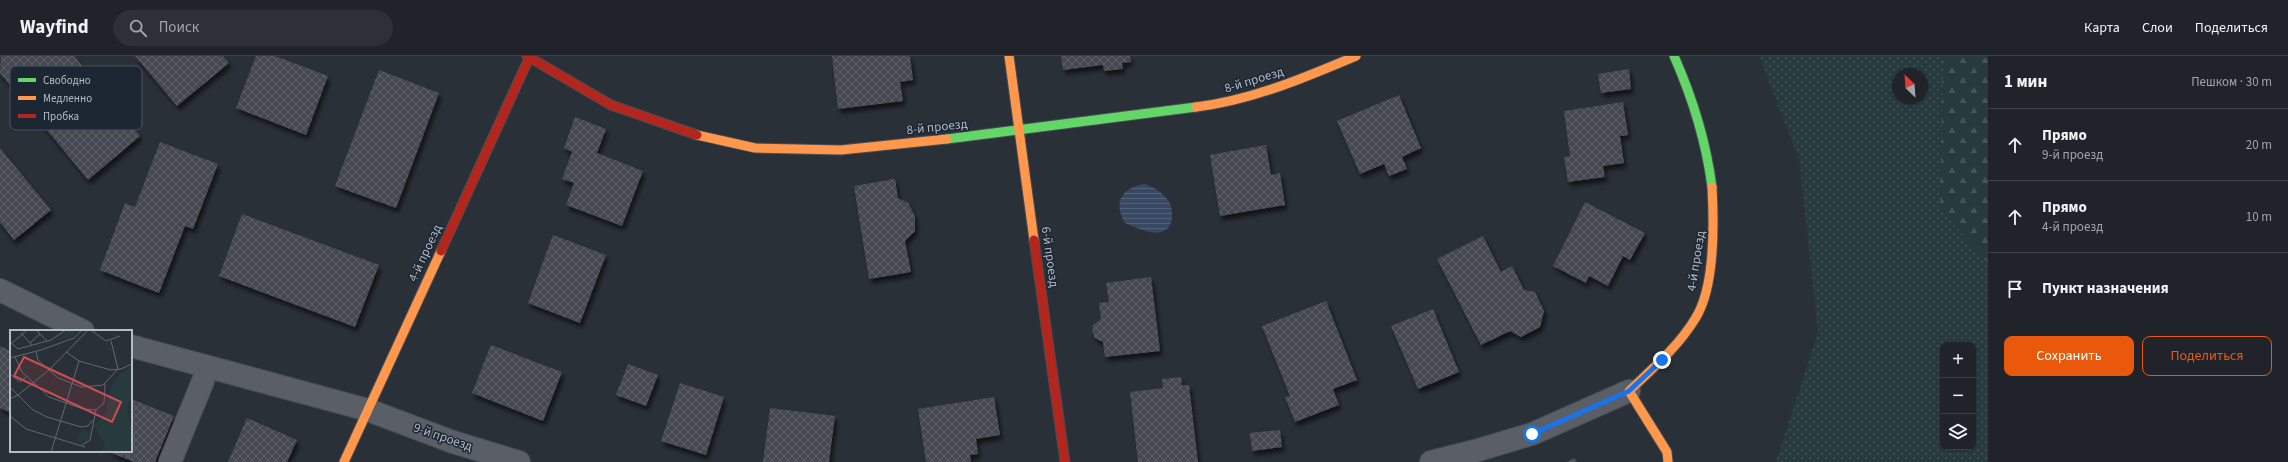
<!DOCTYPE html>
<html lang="ru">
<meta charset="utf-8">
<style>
:root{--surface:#20242a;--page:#2d3036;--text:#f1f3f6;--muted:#a2a4a8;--line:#3d4147;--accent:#ea580c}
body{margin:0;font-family:"Source Sans 3",sans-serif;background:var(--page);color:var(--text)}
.controls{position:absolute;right:12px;bottom:12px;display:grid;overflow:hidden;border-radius:8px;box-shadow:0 1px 3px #0004}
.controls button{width:36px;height:36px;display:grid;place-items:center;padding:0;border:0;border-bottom:1px solid var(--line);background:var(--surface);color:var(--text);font:20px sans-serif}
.compass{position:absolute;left:1892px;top:12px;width:36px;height:36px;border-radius:50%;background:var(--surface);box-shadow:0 1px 3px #0004;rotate:335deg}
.stop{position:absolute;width:12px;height:12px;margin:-9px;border:3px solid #1a73e8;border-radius:50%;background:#fff}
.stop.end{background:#1a73e8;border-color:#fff;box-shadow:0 1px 4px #0008}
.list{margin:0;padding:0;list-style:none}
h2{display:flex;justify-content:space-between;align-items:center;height:52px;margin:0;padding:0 16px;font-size:17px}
h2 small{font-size:13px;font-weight:400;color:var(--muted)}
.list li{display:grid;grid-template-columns:26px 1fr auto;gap:12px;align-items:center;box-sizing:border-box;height:72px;padding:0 16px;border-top:1px solid var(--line)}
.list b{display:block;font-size:15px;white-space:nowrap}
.list p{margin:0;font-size:13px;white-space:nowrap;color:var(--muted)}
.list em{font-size:13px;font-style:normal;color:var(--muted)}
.actions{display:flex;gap:8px;padding:12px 16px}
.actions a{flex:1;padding:9px 0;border:1px solid var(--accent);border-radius:8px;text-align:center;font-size:14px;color:var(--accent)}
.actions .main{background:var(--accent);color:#fff}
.icon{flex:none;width:22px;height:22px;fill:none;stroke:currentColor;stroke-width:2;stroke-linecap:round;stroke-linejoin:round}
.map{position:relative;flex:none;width:1988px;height:406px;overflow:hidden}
header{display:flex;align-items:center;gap:24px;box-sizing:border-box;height:56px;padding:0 20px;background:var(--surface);border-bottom:1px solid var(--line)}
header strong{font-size:19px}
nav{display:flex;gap:22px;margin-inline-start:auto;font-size:14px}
.search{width:280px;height:36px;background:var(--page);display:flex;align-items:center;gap:10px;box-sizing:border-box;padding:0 14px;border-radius:22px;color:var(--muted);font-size:15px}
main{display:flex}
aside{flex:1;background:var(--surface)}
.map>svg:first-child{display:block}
.grass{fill:url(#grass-dots);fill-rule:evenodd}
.forest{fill:url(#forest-firs)}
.water{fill:url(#water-rules)}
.building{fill:url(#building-cross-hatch);filter:url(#shadow)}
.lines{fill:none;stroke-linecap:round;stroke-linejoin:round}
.street-casing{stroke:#484c53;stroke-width:24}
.fast-casing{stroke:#484c53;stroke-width:11}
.slow-casing{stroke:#484c53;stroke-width:11}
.jam-casing{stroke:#484c53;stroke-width:11}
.street{stroke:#5a5e66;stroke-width:22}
.fast{stroke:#63d668;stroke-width:9}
.slow{stroke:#ff974d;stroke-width:9}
.jam{stroke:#b3261e;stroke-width:9}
.route{stroke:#1a73e8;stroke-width:5}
.labels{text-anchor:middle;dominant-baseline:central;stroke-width:3;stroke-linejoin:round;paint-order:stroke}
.street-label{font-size:13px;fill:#b4bcc9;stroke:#1d2633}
.inset-road{fill:none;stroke:#616872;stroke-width:1}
.view{fill:#ce4d50;fill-opacity:0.15;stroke:#ce4d50;stroke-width:2}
.inset-edge{fill:none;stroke:#b4bcc9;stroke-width:2}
.key{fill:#1d2633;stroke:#4a5360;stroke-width:1}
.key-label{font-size:11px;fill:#b4bcc9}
</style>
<header>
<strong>Wayfind</strong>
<div class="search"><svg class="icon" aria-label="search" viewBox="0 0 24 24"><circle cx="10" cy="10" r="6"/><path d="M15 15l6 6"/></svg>Поиск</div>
<nav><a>Карта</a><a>Слои</a><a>Поделиться</a></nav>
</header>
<main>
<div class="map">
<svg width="1988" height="406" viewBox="0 0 1988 406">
<defs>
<pattern id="grass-dots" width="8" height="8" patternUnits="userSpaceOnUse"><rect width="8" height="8" fill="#273a3e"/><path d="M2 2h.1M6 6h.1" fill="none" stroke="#445559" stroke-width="1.8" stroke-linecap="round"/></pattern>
<pattern id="forest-firs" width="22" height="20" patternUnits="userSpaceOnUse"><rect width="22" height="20" fill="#273a3e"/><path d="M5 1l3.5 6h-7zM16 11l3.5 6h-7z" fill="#445559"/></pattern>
<pattern id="water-rules" width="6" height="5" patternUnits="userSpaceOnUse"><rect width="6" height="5" fill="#384963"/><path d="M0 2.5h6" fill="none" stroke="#526178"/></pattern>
<pattern id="building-cross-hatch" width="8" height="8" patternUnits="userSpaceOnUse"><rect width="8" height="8" fill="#444950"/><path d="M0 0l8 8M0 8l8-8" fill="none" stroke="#5d6168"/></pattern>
<filter id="shadow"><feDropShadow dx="2.5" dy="4.5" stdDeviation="2" flood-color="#0009"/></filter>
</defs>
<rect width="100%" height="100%" fill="#2a3038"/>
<path class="grass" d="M1759 0H1988V406H1776L1818 276 1799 103ZM1898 18H1922V42H1898ZM1943 289H1973V391H1943Z"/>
<path class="forest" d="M1943 0H1988V207L1940 153Z"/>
<path class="water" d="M1145 128C1153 131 1162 136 1168 144 1174 154 1175 172 1161 176 1150 179 1135 171 1125 167 1113 146 1121 132 1145 128Z"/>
<g class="building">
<path d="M1 0H74L140 80 88 124 0 17Z"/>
<path d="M135 0H223L229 7 177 50Z"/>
<path d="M256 0H275L328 20 306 79 236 52Z"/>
<path d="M832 0H910L913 24 900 26 903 45 838 53Z"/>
<path d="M1061 0H1130L1131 6 1122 7 1123 13 1104 15 1103 9 1063 14Z"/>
<path d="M1629 13 1631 33 1601 37 1598 18Z"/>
<path d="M379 14 439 37 396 152 335 130Z"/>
<path d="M1399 39 1421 92 1402 101 1407 113 1389 120 1384 108 1360 118 1337 65Z"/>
<path d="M1623 46 1628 79 1620 80 1624 107 1603 110 1605 121 1568 126 1564 101 1570 100 1564 55Z"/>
<path d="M575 61 606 73 597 97 643 115 622 170 566 149 574 127 562 123 572 96 564 92Z"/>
<path d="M160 86 218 108 193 173 185 170 159 237 100 214 125 147 135 151Z"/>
<path d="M1266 89 1271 119 1280 117 1285 149 1220 160 1210 99Z"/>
<path d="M0 92 51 154 14 184 0 166Z"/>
<path d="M895 123 898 142 908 147 915 160V175L905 185 911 216 869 223 854 130Z"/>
<path d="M1585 146 1645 177 1630 204 1623 200 1608 230 1589 220 1586 227 1553 210Z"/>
<path d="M242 158 379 209 355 271 219 220Z"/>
<path d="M553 179 606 199 580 267 528 247Z"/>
<path d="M1483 180 1501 216 1512 210 1524 234 1535 236 1544 255 1540 271 1521 281 1510 275 1481 289 1437 203Z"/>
<path d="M1151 221 1160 295 1105 301 1103 286 1095 282 1092 274 1093 269 1101 263 1099 247 1109 246 1106 227Z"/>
<path d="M1326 245 1357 324 1333 333 1339 349 1295 366 1285 341 1290 340 1262 270Z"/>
<path d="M1433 253 1459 316 1418 333 1391 270Z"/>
<path d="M491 289 562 316 543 365 472 337Z"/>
<path d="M0 290 11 295V357L0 352Z"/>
<path d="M628 308 658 319 646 350 616 339Z"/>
<path d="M1181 321 1182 329H1189L1198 406H1138L1130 336 1163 332 1162 323Z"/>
<path d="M680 327 724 341 706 399 661 385Z"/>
<path d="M994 341 1000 379 976 383 978 398 970 399 971 406H926L918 353Z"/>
<path d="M131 343 174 360 155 406H134L107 395H131Z"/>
<path d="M770 352 835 360 829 406H763Z"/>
<path d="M247 362 297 384 287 406H228Z"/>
<path d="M1280 374 1282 391 1252 395 1250 377Z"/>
<path d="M1575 402 1577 406H1566Z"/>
</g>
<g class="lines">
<defs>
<g id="street">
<path d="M0 234 83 275"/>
<path d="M131 290 368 354 453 386 519 406"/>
<path d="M170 406 203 325"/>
<path d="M1431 406 1475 395 1532 378 1629 335"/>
</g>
<g id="fast">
<path d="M1674 0C1693 43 1706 85 1712 131"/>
<path d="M947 83 1196 51"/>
</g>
<g id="slow">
<path d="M1009 0 1034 184"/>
<path d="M1196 51C1252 44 1304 22 1356 0"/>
<path d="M697 79 755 92 841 94 947 83"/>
<path d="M344 406 441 195"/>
<path d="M1668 406 1667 396 1629 335C1652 313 1678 291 1695 263 1715 232 1714 167 1712 131"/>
</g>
<g id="jam">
<path d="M527 0 611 49 697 79"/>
<path d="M1034 184 1065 406"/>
<path d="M441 195 530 0"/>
</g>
</defs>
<use href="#street" class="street-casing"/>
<use href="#fast" class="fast-casing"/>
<use href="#slow" class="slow-casing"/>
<use href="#jam" class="jam-casing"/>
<use href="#street" class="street"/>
<use href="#fast" class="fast"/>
<use href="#slow" class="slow"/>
<use href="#jam" class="jam"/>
</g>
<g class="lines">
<path class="route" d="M1532 378 1629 335 1662 304"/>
</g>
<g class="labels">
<g class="street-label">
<text transform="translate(1254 24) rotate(-17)">8-й проезд</text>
<text transform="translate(937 71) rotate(-6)">8-й проезд</text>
<text transform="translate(425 197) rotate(-65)">4-й проезд</text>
<text transform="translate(1050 201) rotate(82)">6-й проезд</text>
<text transform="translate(1696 205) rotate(-81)">4-й проезд</text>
<text transform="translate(443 381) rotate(19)">9-й проезд</text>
</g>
</g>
<g transform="translate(10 274)">
<rect width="122" height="122" fill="#2a3038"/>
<path d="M60 0H63L64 6 0 24 47 10ZM122 37V63L118 69 117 81 122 101V122H89L96 116 84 95 96 82 100 59 110 44Z" fill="#273a3e"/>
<path d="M120 48H122V65L116 81 107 83 109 62ZM72 99 80 102V106L76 113 73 110 71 114 69 111 66 113Z" fill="#273a3e"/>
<path class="inset-road" d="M26 0 37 11M81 0 96 11 110 6M96 0H122M11 3 22 15M101 11 108 39M0 12 8 19 41 10 56 0M2 13 17 0M20 13 30 4M26 22 28 30 48 48 72 57 93 55 108 39M56 22 69 31 101 40 111 39 122 34M5 27 12 42 39 67 73 79 86 80M0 28 31 20 64 8 72 0M0 44 10 52 16 47M0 57 23 80 37 87 71 97 78 96 83 90M0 69 8 65 40 39 78 0M0 86 16 99 75 117M72 115 80 110 86 80 94 73 95 54M41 122 69 31"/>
<path class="view" d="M14 27 111 72 102 92 4 46Z"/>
<rect width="122" height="122" class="inset-edge"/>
</g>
<rect x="10" y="10" width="132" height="64" rx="6" class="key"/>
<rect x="18" y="22" width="18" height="4" fill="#63d668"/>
<rect x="18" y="40" width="18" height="4" fill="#ff974d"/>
<rect x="18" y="58" width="18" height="4" fill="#b3261e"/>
<g class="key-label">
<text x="43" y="28">Свободно</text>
<text x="43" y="46">Медленно</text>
<text x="43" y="64">Пробка</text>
</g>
</svg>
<div class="controls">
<button>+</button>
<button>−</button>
<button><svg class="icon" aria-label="layers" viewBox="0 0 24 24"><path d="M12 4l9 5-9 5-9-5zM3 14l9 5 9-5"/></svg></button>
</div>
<svg class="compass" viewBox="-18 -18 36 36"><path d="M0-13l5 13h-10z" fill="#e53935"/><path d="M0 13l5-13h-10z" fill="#a2a4a8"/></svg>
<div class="stop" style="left:1532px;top:378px"></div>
<div class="stop end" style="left:1662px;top:304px"></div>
</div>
<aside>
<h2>1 мин<small>Пешком · 30 m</small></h2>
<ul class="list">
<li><svg class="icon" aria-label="ahead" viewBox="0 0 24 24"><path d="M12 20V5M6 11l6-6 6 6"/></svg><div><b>Прямо</b><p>9-й проезд</p></div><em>20 m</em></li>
<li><svg class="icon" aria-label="ahead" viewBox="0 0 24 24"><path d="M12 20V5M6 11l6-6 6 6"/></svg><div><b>Прямо</b><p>4-й проезд</p></div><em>10 m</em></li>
<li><svg class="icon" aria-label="arrive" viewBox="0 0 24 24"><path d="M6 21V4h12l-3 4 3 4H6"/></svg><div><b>Пункт назначения</b></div></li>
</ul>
<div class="actions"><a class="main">Сохранить</a><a>Поделиться</a></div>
</aside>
</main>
